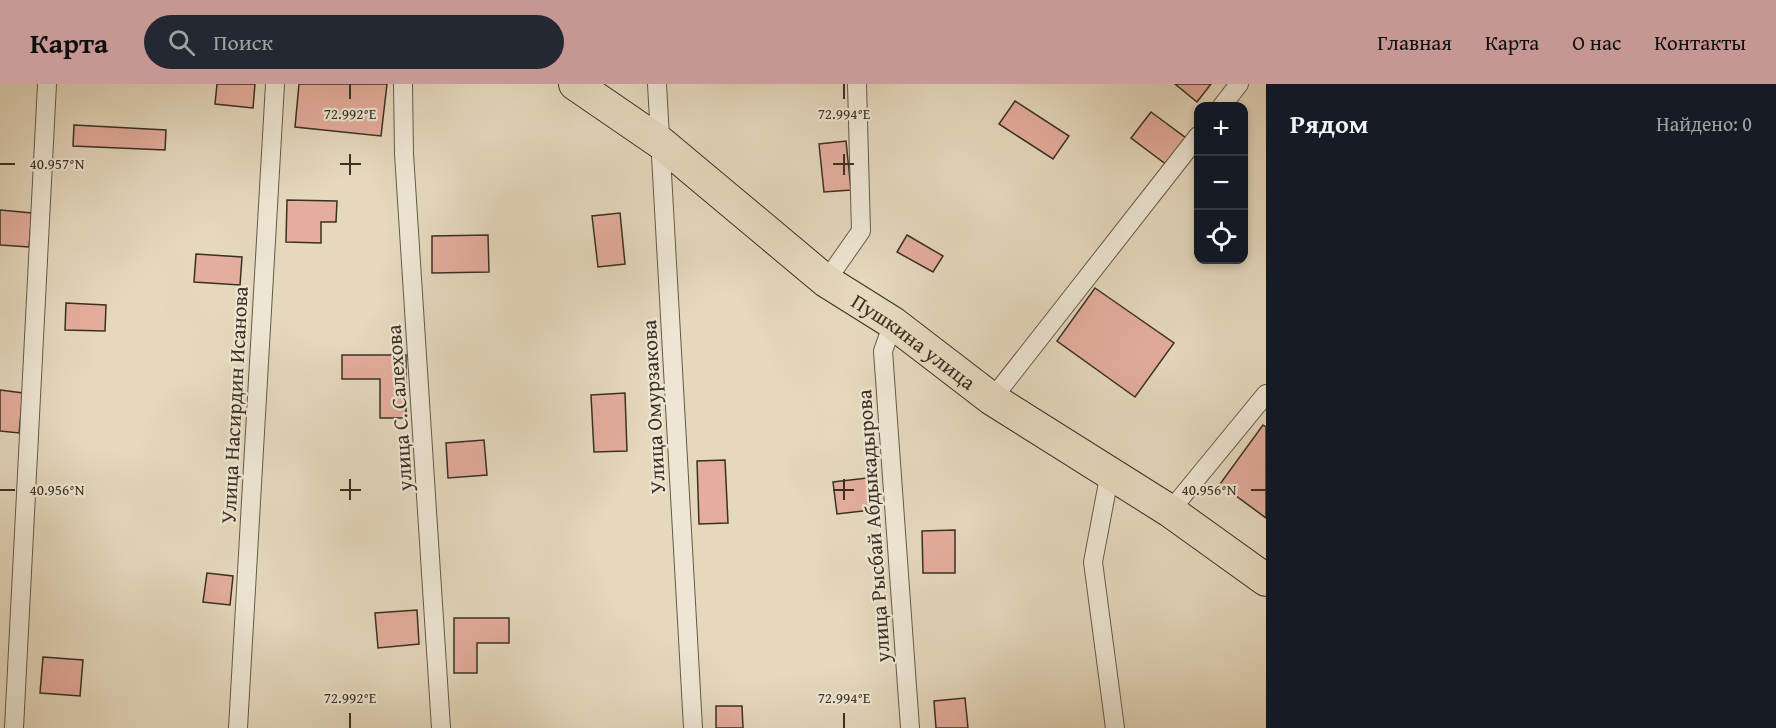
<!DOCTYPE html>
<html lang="ru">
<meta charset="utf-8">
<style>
:root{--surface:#171b24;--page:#242831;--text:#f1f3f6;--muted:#9ea1a6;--line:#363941;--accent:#c59692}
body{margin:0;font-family:"Gentium Book Plus",serif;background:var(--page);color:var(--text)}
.controls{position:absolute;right:18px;top:18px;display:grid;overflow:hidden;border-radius:12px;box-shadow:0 3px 9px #0003}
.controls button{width:54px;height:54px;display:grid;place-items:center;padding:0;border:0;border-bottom:2px solid var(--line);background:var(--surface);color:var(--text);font:30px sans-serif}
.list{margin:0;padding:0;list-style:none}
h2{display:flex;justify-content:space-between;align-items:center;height:78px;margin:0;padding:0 24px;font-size:26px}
h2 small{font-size:20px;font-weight:400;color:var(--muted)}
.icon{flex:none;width:33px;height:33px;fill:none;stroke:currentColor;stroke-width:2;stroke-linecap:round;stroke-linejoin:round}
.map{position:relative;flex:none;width:1266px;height:644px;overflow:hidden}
header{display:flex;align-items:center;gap:36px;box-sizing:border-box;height:84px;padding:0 30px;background:var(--accent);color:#111}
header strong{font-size:28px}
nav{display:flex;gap:33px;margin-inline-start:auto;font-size:21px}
.search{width:420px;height:54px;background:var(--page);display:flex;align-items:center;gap:15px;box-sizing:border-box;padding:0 21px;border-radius:33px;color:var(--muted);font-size:22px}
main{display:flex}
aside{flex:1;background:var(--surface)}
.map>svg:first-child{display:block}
.building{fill:#e4ad9d;stroke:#3a3024;stroke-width:1.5}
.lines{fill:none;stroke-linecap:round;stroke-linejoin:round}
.street-casing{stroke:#655a4a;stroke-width:20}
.highway-casing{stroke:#3a3024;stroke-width:34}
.street{stroke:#eee6d4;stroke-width:18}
.highway{stroke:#e5d8bd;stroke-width:32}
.ticks{fill:none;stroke:#3a3024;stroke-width:2}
.labels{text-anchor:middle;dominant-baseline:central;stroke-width:4.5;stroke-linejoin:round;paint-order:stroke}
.street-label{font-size:21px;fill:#3a3024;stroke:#eee6d4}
.ticks-label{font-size:15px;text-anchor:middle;fill:#3a3024;stroke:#eee6d4;stroke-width:4.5;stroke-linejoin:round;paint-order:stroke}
</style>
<header>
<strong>Карта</strong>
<div class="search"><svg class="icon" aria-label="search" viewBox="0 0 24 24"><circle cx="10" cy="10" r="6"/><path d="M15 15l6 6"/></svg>Поиск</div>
<nav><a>Главная</a><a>Карта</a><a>О нас</a><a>Контакты</a></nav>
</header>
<main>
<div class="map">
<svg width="1266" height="644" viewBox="0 0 1266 644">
<rect width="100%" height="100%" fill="#e5d8bd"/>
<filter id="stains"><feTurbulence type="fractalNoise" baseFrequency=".00333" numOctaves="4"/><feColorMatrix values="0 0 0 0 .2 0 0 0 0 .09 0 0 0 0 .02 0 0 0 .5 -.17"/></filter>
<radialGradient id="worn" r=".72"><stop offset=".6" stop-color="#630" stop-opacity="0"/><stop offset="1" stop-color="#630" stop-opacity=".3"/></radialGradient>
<g class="building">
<path d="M217 0H255L253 24 215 20Z"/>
<path d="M299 0H387L381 52 295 43Z"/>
<path d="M1175 0H1211L1197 18Z"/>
<path d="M1015 17 1069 52 1053 75 999 40Z"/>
<path d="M1151 28 1186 54 1167 81 1131 54Z"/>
<path d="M74 41 166 46 165 66 73 62Z"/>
<path d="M846 57 851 106 824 108 819 60Z"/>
<path d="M287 116 337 117 336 138H321V159L286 158Z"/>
<path d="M0 126 32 129 29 163 0 161Z"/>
<path d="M620 129 625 180 598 183 592 132Z"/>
<path d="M488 151 489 188 432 189V152Z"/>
<path d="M907 151 943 172 933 188 897 168Z"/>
<path d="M196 170 242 173 240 201 194 198Z"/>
<path d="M1095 204 1174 259 1135 313 1057 257Z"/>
<path d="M66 219 106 221 105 247 65 246Z"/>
<path d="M342 271H406V334H380V295H342Z"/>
<path d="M0 306 23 309 19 349 0 347Z"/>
<path d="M625 309 627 367 594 368 591 311Z"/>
<path d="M1263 341 1266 343V434L1220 400Z"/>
<path d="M484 356 487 391 448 394 446 359Z"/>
<path d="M725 376 728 439 699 440 697 377Z"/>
<path d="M876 393 880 425 837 430 833 398Z"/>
<path d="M955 446V489H923L922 447Z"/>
<path d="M207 489 233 492 230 521 203 518Z"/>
<path d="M417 526 419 560 378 564 375 529Z"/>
<path d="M454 534H509V559H477V589H454Z"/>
<path d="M43 573 83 576 80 612 40 609Z"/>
<path d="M965 614 968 644H936L934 617Z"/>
<path d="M716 622H742L743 644H716Z"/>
</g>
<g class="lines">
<defs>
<g id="street">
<path d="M403 0 404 70 441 644"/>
<path d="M657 0 693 644"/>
<path d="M1222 22 1239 0"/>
<path d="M826 197 861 147 857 0"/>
<path d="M893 239 883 267 910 644"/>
<path d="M992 315 1198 52"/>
<path d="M1110 388 1093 478 1115 644"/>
<path d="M1170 427 1266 310"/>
<path d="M14 644 47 0"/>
<path d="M238 644 275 0"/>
</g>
<g id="highway">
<path id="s1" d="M575 0 661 59 826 197 893 239 992 315 1170 427 1266 496"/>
</g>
</defs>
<use href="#street" class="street-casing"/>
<use href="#highway" class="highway-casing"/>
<use href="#street" class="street"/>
<use href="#highway" class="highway"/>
</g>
<path class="ticks" d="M350 0V15M844 0V15M350 70V91M844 70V91M0 80H15M340 80H361M833 80H854M350 395V416M844 395V416M0 406H15M340 406H361M833 406H854M1251 406H1266M350 629V644M844 629V644"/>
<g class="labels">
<g class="street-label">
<text stroke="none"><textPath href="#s1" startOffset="426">Пушкина улица</textPath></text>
<text transform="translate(234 321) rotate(-87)">Улица Насирдин Исанова</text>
<text transform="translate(653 323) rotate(-93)">Улица Омурзакова</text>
<text transform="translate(399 324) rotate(-94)">улица С. Салехова</text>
<text transform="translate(873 442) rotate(-94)">улица Рысбай Абдыкадырова</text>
</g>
</g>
<g class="ticks-label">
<text x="350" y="35">72.992°E</text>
<text x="844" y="35">72.994°E</text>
<text x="57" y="85">40.957°N</text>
<text x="57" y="411">40.956°N</text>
<text x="1209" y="411">40.956°N</text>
<text x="350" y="619">72.992°E</text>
<text x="844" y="619">72.994°E</text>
</g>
<rect width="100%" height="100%" filter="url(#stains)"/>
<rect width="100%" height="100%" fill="url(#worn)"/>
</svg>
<div class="controls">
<button>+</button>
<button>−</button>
<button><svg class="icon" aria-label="locate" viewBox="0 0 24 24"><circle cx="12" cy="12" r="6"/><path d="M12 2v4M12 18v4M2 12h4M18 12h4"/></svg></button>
</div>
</div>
<aside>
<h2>Рядом<small>Найдено: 0</small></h2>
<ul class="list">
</ul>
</aside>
</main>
